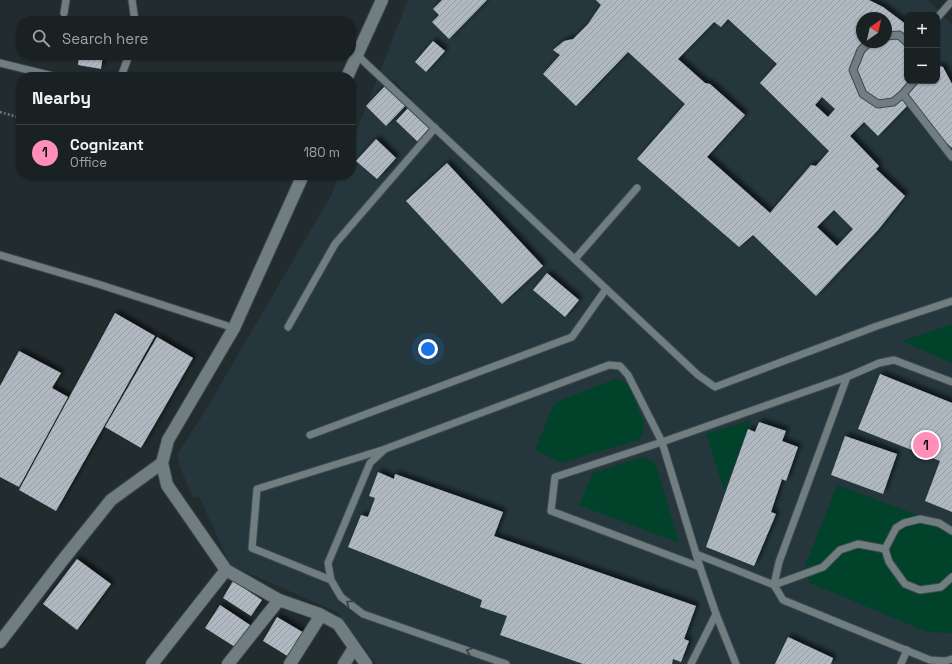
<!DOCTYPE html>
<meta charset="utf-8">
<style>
:root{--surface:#1a2123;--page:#23292b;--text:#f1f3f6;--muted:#9fa3a6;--line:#383e41;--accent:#ff8eb9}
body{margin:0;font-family:"Space Grotesk",sans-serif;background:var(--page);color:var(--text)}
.controls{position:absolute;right:12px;top:12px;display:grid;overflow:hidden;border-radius:8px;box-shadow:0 1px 3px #0004}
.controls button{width:36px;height:36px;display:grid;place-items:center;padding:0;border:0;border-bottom:1px solid var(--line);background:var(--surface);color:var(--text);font:20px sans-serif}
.compass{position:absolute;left:856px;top:12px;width:36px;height:36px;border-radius:50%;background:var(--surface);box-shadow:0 1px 3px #0004;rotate:34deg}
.you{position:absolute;left:428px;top:349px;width:14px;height:14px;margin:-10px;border:3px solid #fff;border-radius:50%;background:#1a73e8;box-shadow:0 0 0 6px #1a73e833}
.badge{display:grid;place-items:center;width:26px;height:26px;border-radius:50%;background:var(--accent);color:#111;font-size:13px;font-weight:700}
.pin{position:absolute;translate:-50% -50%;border:2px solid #fff;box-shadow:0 1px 4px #0006}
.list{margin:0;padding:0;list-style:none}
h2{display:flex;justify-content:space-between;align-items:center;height:52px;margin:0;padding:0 16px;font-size:17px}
h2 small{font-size:13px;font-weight:400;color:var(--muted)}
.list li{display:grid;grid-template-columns:26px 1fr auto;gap:12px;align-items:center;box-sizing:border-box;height:56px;padding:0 16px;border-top:1px solid var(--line)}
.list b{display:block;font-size:15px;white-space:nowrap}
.list p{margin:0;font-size:13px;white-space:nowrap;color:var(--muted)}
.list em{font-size:13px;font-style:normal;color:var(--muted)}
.icon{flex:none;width:22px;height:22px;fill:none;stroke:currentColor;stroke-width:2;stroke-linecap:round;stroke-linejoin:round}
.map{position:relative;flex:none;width:952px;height:664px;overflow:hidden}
.search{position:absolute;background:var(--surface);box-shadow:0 1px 3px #0004;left:16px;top:16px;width:340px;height:44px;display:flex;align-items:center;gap:10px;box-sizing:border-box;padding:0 14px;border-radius:16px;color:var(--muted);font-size:15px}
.panel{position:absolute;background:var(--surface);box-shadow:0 1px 3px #0004;left:16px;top:72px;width:340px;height:108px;border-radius:16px}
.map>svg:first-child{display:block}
.built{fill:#25373d;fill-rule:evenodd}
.grass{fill:#01422b}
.building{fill:url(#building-hatch);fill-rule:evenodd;filter:url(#shadow)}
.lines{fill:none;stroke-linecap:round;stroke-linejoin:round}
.lane-casing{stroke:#40494b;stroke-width:9}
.street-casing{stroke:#40494b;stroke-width:14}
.secondary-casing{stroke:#40494b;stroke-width:14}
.path{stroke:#6f787a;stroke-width:2.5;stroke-dasharray:2 2;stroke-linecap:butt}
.lane{stroke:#717e81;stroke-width:7}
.street{stroke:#717e81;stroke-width:12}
.secondary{stroke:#717e81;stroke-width:12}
.oneway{stroke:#363e40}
</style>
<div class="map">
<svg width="952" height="664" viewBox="0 0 952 664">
<defs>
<pattern id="building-hatch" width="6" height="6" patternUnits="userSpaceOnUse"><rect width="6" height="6" fill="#b0b9c1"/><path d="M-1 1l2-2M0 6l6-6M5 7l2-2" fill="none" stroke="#959ca3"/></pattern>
<filter id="shadow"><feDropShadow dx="3.5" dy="-3.5" stdDeviation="2" flood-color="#0009"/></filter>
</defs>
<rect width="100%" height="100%" fill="#222c2f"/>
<path class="built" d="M408 0H928L952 25V664H376L337 612 230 565 199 496 193 498 181 469 177 455 202 416 332 194 339 175H351V145ZM907 15H937V81H907ZM862 18H886V42H862Z"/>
<g class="grass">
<path d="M952 324V363L902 341Z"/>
<path d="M616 379 623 381 629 386 644 423 642 435 638 440 561 463 535 450 553 406 558 401Z"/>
<path d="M751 420 724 490 706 434Z"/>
<path d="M642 457 651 460 656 465 679 543 579 505 593 473Z"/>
<path d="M837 485 952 528V633L927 632 810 583 804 569Z"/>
</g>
<g class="building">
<path d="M442 0H487L449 39 432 22 439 15 433 9Z"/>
<path d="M596 0H869L883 7 907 25V81H937V65L943 67 952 84V148L907 106 878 136 864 122 850 136 879 166 876 169 905 196 878 230 816 296 753 235 739 247 637 159 685 104 628 52 576 106 543 74 560 55 553 50 564 41 573 39 588 24 601 5ZM862 18H886V42H862ZM728 19 777 64 760 83 829 151 816 166 811 165 770 213 707 157 745 115 710 84 705 83 678 59 714 22 721 27ZM822 97 835 109 828 117 815 105ZM834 210 853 229 837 246 817 227Z"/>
<path d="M433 41 445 51 426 72 415 62Z"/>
<path d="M79 55H103L101 69 78 65Z"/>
<path d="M387 84 407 104 386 126 366 106Z"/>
<path d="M408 108 430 129 418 142 396 121Z"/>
<path d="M376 139 396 158 377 179 356 161Z"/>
<path d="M447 163 543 266 502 304 406 201Z"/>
<path d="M547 273 579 300 565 317 533 290Z"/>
<path d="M115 313 155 336 56 511 19 490Z"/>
<path d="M157 337 193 358 141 448 105 427Z"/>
<path d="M19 351 61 373 52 388 68 397 19 487 0 477V386Z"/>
<path d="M880 374 952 403V512L925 501 940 461 858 429Z"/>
<path d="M759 422 786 431 782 441 798 447 786 481 782 479 771 512 776 514 754 566 706 547 748 429 755 432Z"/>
<path d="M845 436 897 454 883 494 831 475Z"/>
<path d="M378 472 394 479 395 474 503 512 494 536 696 606 684 639 689 641 681 662 673 659 672 664H583L500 635 507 616 480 607 482 600 348 547 361 515 368 517 375 498 369 496Z"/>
<path d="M77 559 111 584 77 630 43 604Z"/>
<path d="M233 581 262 600 251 616 223 598Z"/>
<path d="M220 605 250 625 235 647 205 628Z"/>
<path d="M277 617 304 633 289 657 263 641Z"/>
<path d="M788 637 833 658 831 664H775Z"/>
</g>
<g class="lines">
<defs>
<g id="lane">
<path d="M132 0 135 21"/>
<path d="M64 13 66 0"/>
<path d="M937 18 952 1"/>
<path d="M886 36 899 35 907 42"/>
<path d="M869 42 861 50 853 70 863 94 878 104 893 102 903 94 914 81"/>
<path d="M357 55 698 375 715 387 877 326 952 301"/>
<path d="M0 63 57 77"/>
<path d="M121 77 129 55"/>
<path d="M903 94 952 157"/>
<path d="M0 255 98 284 234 328"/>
<path d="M575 259 637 188"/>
<path d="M288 327 335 244 435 128"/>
<path d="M847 377 779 562 774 585 783 600 930 660 945 661 952 659"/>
<path d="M310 435 572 337 606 289"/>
<path d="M952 531 939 523 920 519 904 523 896 528 885 549 889 562 905 584 920 590 941 587 952 577"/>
<path d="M696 554 774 585 823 567 840 550 858 544 885 549"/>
<path d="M331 580 252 548 257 489 382 450"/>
<path d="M506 664 363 614 341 597 331 580 328 563 370 463 385 449 609 365 620 366 628 375 662 442 700 567"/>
<path d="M691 664 716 614"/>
<path d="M736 664 716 614 700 567 551 511 555 477 662 442 847 377 879 363 894 360 952 382"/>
<path d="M901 664 907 650"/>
</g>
<g id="street">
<path d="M0 642 62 561 111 500 162 463"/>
<path d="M152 664 226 570"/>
<path d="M228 664 279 600"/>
<path d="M290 664 321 615"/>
<path d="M344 664 354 648"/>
</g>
<g id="secondary">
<path d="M347 77 382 0"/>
<path d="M303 175 234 328 168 440 162 463 167 485 226 570 279 600 319 614 338 624 366 664"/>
</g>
</defs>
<use href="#lane" class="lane-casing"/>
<use href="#street" class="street-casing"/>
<use href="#secondary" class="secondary-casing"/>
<path class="path" d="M0 112 21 118"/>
<use href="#lane" class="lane"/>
<use href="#street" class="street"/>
<use href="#secondary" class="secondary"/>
</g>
<defs><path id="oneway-chevron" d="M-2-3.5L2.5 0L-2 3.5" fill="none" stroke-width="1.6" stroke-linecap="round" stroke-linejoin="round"/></defs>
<g class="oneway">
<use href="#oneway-chevron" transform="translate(349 603) rotate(-143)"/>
<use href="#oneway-chevron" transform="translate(469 651) rotate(-161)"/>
</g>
</svg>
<div class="controls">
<button>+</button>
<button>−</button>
</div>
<svg class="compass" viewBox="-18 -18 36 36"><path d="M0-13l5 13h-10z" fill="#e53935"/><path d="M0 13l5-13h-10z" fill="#9fa3a6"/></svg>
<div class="you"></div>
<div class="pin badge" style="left:926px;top:445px">1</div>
<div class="search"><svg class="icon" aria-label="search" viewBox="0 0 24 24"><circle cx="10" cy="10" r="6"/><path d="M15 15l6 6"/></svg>Search here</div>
<section class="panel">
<h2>Nearby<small></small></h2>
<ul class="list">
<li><span class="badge">1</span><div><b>Cognizant</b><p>Office</p></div><em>180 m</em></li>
</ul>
</section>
</div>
